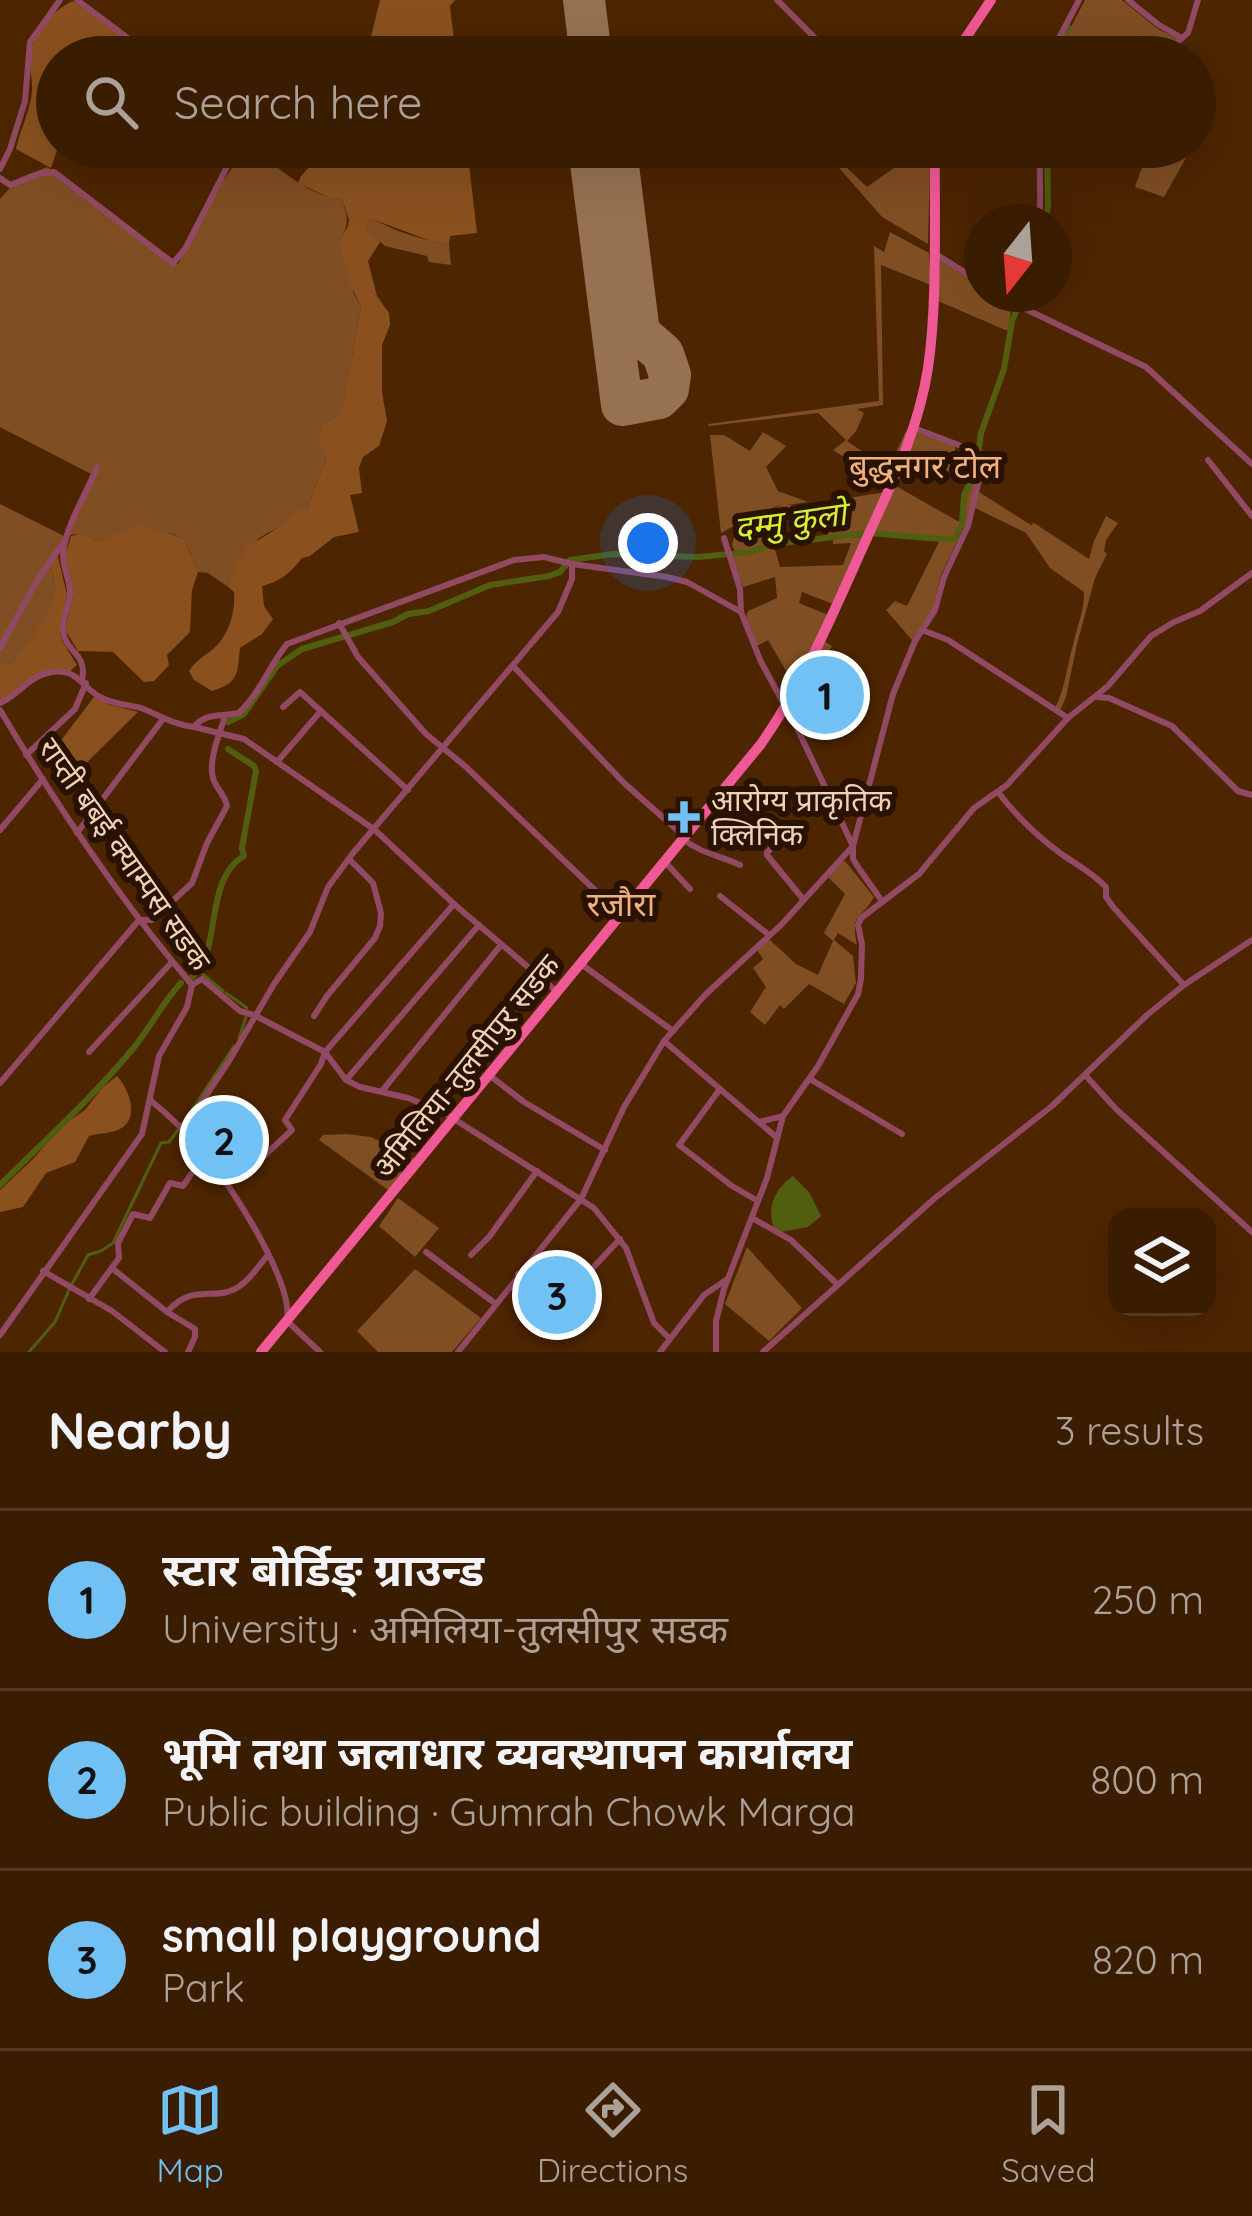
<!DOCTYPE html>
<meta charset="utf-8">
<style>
:root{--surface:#3a1c00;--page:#41250a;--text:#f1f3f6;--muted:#aba199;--line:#543a22;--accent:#71c1f5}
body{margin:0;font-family:Quicksand,"Noto Sans Devanagari",sans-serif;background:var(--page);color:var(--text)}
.controls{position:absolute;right:36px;bottom:36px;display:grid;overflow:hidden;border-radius:24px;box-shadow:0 12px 48px #0002}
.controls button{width:108px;height:108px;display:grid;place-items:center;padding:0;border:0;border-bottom:3px solid var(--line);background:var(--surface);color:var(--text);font:60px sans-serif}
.compass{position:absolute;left:964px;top:204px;width:108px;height:108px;border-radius:50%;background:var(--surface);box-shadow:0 12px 48px #0002;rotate:197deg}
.you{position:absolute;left:648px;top:543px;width:42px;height:42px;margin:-30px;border:9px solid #fff;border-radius:50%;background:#1a73e8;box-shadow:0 0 0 18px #1a73e833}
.badge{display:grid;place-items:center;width:78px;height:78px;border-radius:50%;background:var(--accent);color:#111;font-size:39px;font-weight:700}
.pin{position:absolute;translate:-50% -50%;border:6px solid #fff;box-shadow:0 3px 12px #0006}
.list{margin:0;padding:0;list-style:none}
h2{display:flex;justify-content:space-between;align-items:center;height:156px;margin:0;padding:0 48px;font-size:51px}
h2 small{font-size:39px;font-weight:400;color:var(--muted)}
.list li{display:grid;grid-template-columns:78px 1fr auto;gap:36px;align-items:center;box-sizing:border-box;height:180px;padding:0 48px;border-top:3px solid var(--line)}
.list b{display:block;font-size:45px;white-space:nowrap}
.list p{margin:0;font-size:39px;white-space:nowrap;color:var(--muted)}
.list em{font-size:39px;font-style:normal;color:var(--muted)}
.icon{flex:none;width:66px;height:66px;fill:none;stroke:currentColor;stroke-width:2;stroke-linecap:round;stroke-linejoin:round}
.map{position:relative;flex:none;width:1252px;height:1352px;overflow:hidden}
.search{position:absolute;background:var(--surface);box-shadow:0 12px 48px #0002;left:36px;right:36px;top:36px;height:132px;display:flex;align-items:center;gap:30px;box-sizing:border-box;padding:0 42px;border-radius:66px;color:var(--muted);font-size:45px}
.sheet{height:696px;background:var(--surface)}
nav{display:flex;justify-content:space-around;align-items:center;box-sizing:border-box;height:168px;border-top:3px solid var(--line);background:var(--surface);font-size:33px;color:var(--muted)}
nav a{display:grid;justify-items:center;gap:6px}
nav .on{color:var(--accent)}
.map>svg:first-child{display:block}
.green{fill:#7f4e23}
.forest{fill:#8a511f}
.water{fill:#525e0f}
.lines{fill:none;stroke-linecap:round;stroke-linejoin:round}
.stream{stroke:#525e0f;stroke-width:3}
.canal{stroke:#525e0f;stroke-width:6}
.taxiway{stroke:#967252;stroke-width:16}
.runway{stroke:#967252;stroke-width:42}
.street{stroke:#924a64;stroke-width:6}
.primary{stroke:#ef5996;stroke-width:10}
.poi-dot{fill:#71c1f5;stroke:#291201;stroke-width:4.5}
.labels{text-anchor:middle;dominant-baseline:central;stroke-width:12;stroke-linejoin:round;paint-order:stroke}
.poi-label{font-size:30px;fill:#f1d1b9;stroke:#291201;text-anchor:start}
.street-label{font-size:30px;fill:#f1d1b9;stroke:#291201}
.neighbourhood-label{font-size:33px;fill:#f0b181;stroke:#291201}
.water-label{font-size:33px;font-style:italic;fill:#d3ef36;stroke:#291201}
</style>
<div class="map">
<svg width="1252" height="1352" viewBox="0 0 1252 1352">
<rect width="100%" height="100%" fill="#4d2500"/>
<g class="green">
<path d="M1085 0H1122L1158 29 1178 39 1161 57H1059L1061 46Z"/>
<path d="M821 147H825L867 187 914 154 928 157 930 161 928 244 882 217Z"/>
<path d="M1158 147H1192L1164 197 1135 187 1145 159 1155 161Z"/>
<path d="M263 156C286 174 312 197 342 199 347 216 350 223 341 239L354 294 361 307 343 407 337 416 324 424 327 457 306 511 259 538 237 564 228 587 208 573 198 572 184 539 173 534 130 530 96 542 74 534 64 537 50 565C52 571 55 580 55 585 53 611 28 647 10 665H0V504L64 536 91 474 0 427V199L19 178 47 167 178 264 221 184 232 168 250 165Z"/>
<path d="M369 217C394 231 421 240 449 244L451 265 429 262 427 256 385 246 365 229Z"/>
<path d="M890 232 929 253 931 285 881 265 883 405 857 409 864 413 856 431 847 441 888 469 906 431 909 432 889 487H879L881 481 833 450 846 440 818 413 709 426 708 424 879 401 874 246 884 252Z"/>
<path d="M940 260 982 286V294H996L1012 304 1008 331 938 301Z"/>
<path d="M763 432 786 446 766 467 778 491 808 502 787 505H806L885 492 866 531 827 536 831 513 799 506 779 535 785 540H773L749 552 754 553 774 546 780 567 843 565 851 543 833 544V539L864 537 833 604 802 592 799 603 828 615 795 686 768 640 757 646 746 617 748 611 777 598 775 577 743 587 731 554 745 553 735 551 732 545 736 529 783 504 754 515 721 533 710 435H724L750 451Z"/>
<path d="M916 432 956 445 952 461H956L960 447 977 454 975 469 967 481 919 456 913 477 903 472Z"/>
<path d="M980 455 983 457 966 523 941 575 932 611 912 640 886 610 895 601 907 606 940 540 954 541C965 525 962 511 967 493 970 479 977 468 980 455Z"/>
<path d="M896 486 961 523 954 539 875 532Z"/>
<path d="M979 492 1031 525 1034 523 1089 559 1094 541 1106 516 1118 523 1106 540 1104 551 1107 554 1095 578 1077 644 1066 697 1060 711 1055 708C1066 686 1067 664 1074 641 1078 623 1084 611 1084 592L1050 568 1026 533 975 508Z"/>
<path d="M824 641 832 646 820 665 847 691 818 719 797 697Z"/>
<path d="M841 862 845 861 874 897C861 921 850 911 857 945L838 933 834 940 853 956 856 983 844 1004 809 984 784 1009 780 1005 765 1025 750 1012 766 987 753 968 763 959 757 950 769 939 796 964 818 975 833 941 824 933 845 894 827 876Z"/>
<path d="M347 1134 371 1137 415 1159 388 1190 319 1140 323 1135Z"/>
<path d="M398 1198 439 1228 415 1257 379 1226Z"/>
<path d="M747 1247 802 1308 769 1341 725 1304Z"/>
<path d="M415 1269 481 1318 452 1352H378L357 1331Z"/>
</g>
<g class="forest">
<path d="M380 0H455L450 6 456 57H366Z"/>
<path d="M73 1 128 41 114 57H57L58 147 51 168 16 149C20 130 30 111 32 92 33 79 28 65 31 52 35 30 53 10 73 1Z"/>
<path d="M327 147H467L477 233 450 236 449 244 431 241 369 218 366 229 380 242 368 261 377 296 389 313 390 325 382 345V392L387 421 379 446 363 457 359 468 362 493 350 495 359 532 334 537 310 556 302 558C290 573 281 581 262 586L264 606 273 619 262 634 240 648C237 672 240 683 212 691L194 680 189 671C196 660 202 658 212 650 228 637 236 612 234 592L228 587 236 564 248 546 270 533 299 510 306 511 327 457 317 441 324 424 337 416 343 406 361 307 348 279 340 249 341 239 348 226 349 220 342 199 330 198 298 183 301 176Z"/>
<path d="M143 524C157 533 170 532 184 539L198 572 192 590 190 632 167 655 169 665 154 681 144 682 113 652 78 651 65 630 73 596 65 556 71 536 81 534 96 542Z"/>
<path d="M54 557H58L67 595 60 632 62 641 77 665 69 672 54 670 0 701V665H10C27 647 53 611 55 585 55 580 52 571 50 565Z"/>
<path d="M94 697 108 704 138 712 76 773 53 751Z"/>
<path d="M117 1076C128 1087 141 1118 120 1129 111 1134 98 1133 89 1136L75 1162 46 1173 23 1207 0 1212V1190L33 1159 62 1126 85 1110 102 1088Z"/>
</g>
<path class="water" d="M793 1176 809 1192 821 1216 808 1227 781 1232 774 1228C766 1207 775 1189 793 1176Z"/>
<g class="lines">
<g class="stream">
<path d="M200 972 223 991"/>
<path d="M226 993 247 1008"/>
<path d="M239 1038 246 1017"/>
<path d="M182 1125 234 1046"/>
<path d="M72 1284 88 1255 101 1251 113 1243 161 1143 169 1142 178 1130"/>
<path d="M29 1352 55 1322 69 1290"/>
</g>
<g class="canal">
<path d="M1056 57 1068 27"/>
<path d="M1045 222 1048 207 1047 147"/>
<path d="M228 722 244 714 277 666 302 649 393 622 408 614 429 611 490 585 549 576 560 572 570 560 613 554 699 557 750 552 773 544 869 533 954 540 962 524 964 495 976 470 981 433 1004 369 1012 322 1022 294"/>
<path d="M192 977C222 956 203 879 244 856L242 848 256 771 254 766 228 749"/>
<path d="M0 1185C44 1141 91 1099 131 1051 150 1029 161 1004 181 983"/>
</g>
<g class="taxiway">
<path d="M607 147 605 159 610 207"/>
<path d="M691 149 702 147"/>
</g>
<g class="runway">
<path d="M584 0 591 57"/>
<path d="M589 147 622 405 659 398 668 389 670 375 663 354 639 333 617 158 620 147"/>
</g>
<g class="street">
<path d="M77 0 153 57"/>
<path d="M777 0 834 57"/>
<path d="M1128 0 1159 25 1182 38 1188 33 1198 0"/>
<path d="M1053 57 1056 44 1079 0"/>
<path d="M1163 57 1182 38"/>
<path d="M0 169 10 149 25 101 30 42 60 0"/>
<path d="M0 178 10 185 41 173 54 172 173 263 185 249 228 165 260 157 263 153 258 147"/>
<path d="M1039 222C1042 197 1038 172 1041 147"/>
<path d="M934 253 982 283"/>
<path d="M1000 294 1017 305 1146 367 1252 464"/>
<path d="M1208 460 1252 516"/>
<path d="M724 538 740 589 741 612"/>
<path d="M339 623 358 657 426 734 465 766 621 915"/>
<path d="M922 630 948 640 1068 718"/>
<path d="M0 648 35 584 63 543"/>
<path d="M514 667 624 783 685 837"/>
<path d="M82 680C88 652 64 652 63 630 62 618 70 605 70 593 70 580 63 568 63 555 64 529 87 492 97 467"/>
<path d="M1098 697 1109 698 1172 726 1238 791 1252 795"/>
<path d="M0 703C17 696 29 677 47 673 78 665 82 690 104 699 115 704 129 705 141 708 159 715 174 725 194 727 206 712 221 717 239 713 260 693 269 666 287 644L514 560 544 557 572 564 667 577 687 582 741 612 761 662 797 728 853 846V859L860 870 882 901"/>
<path d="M283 707 300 692 408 790"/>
<path d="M0 710C57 806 120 900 192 985L187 1007 159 1056 142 1134 0 1335"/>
<path d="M194 727 244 739 375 830 454 904 555 990"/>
<path d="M26 755 75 709 86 683"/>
<path d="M277 762 320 712"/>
<path d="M998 792C1016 816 1036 835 1060 853 1078 866 1089 870 1106 887V897L1114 908 1183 984"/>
<path d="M795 829 767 852V855L803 899"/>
<path d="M0 830 43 779"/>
<path d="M77 833 163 719"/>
<path d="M683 839C701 854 720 855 740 865"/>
<path d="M665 862 690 889"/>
<path d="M720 896 769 935"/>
<path d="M581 964 673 1031"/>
<path d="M192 985 202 979 240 1011 254 1015 325 1052 346 1080 360 1087 408 1098 443 1112 594 1208 626 1248 654 1323 670 1339"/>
<path d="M314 1016 327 996 375 938 380 926 381 913 373 883 349 859"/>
<path d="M664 1041 775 1136"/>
<path d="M89 1052 172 962"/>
<path d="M489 1075 524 1102 605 1150"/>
<path d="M1085 1075 1116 1109 1252 1232"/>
<path d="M810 1079 902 1134"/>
<path d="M346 1080 479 925"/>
<path d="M0 1083 139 920H152L192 883 207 843 227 806C225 794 216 789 213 778 208 760 220 733 225 716"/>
<path d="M720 1089 679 1145 732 1186 758 1201"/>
<path d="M382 1091 501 945"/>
<path d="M150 1100C170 1116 188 1134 204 1153 230 1184 294 1282 287 1321L320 1352"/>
<path d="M759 1122 783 1116"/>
<path d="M183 1130 229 1061 274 984 310 932 328 887 353 853 558 612 572 579V564"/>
<path d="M225 1182 264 1156 292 1130 285 1120 321 1064 325 1052 454 904"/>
<path d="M752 1218 791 1240 837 1284"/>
<path d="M426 1252 496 1304"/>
<path d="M471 1255 489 1237 537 1171"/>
<path d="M113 1269 167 1312 195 1329V1337L188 1352"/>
<path d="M43 1271 112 1311 165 1352"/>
<path d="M518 1274 550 1304 557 1306 620 1239"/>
<path d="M89 1299 119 1258 118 1243 133 1214 150 1218 170 1183 183 1186 205 1154"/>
<path d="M168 1311C195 1281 217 1304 241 1285 251 1278 260 1264 268 1255"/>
<path d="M458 1352 581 1199 624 1107 664 1041 706 994 781 925 853 846 893 694 915 641 935 610 944 577 968 526 985 455 914 428"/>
<path d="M660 1352 704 1295 726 1280"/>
<path d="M716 1352V1321L724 1289 767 1178 783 1116 818 1066 858 994 861 979 862 944 858 925 861 918 919 874 974 808 1007 785 1068 718 1108 686 1151 636 1174 622 1200 611 1252 573"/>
<path d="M763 1352 935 1198 1052 1106 1147 1015 1184 985 1252 940"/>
</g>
<g class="primary">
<path d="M953 57 991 0"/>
<path d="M261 1352 761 744C803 684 832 616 862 549 889 489 918 433 928 368 938 299 934 217 935 147"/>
</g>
</g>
<path class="poi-dot" d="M678 799h12v12h12v12h-12v12h-12v-12h-12v-12h12z"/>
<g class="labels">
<g class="poi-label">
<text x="711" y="800">आरोग्य प्राकृतिक<tspan x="711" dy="34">क्लिनिक</tspan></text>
</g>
<g class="street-label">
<text transform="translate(125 854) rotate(55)">राप्ती बबई क्याम्पस सडक</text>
<text transform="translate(466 1066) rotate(-51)">अमिलिया-तुलसीपुर सडक</text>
</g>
<g class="neighbourhood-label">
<text x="925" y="465">बुद्धनगर टोल</text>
<text x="621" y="903">रजौरा</text>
</g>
<g class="water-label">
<text transform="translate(790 520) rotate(-8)">दम्मु कुलो</text>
</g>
</g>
</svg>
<div class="controls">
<button><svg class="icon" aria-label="layers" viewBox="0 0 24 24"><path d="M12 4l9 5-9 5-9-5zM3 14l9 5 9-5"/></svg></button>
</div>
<svg class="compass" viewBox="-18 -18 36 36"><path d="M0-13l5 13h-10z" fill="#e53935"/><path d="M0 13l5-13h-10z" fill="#aba199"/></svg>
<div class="you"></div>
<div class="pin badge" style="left:825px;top:695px">1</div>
<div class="pin badge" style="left:224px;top:1140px">2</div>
<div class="pin badge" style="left:557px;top:1295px">3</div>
<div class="search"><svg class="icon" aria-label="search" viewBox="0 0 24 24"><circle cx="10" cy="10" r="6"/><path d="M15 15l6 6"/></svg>Search here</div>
</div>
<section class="sheet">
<h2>Nearby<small>3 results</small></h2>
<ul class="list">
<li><span class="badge">1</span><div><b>स्टार बोर्डिङ् ग्राउन्ड</b><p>University · अमिलिया-तुलसीपुर सडक</p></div><em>250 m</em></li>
<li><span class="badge">2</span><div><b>भूमि तथा जलाधार व्यवस्थापन कार्यालय</b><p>Public building · Gumrah Chowk Marga</p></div><em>800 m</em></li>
<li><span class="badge">3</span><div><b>small playground</b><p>Park</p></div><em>820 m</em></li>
</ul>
</section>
<nav>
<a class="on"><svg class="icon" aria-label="map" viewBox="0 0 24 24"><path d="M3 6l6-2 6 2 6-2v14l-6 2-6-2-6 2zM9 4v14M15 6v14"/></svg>Map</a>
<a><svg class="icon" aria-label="directions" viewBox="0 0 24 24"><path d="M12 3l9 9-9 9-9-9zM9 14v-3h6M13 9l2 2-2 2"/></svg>Directions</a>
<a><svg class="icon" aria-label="saved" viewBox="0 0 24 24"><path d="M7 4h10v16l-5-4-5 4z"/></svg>Saved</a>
</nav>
